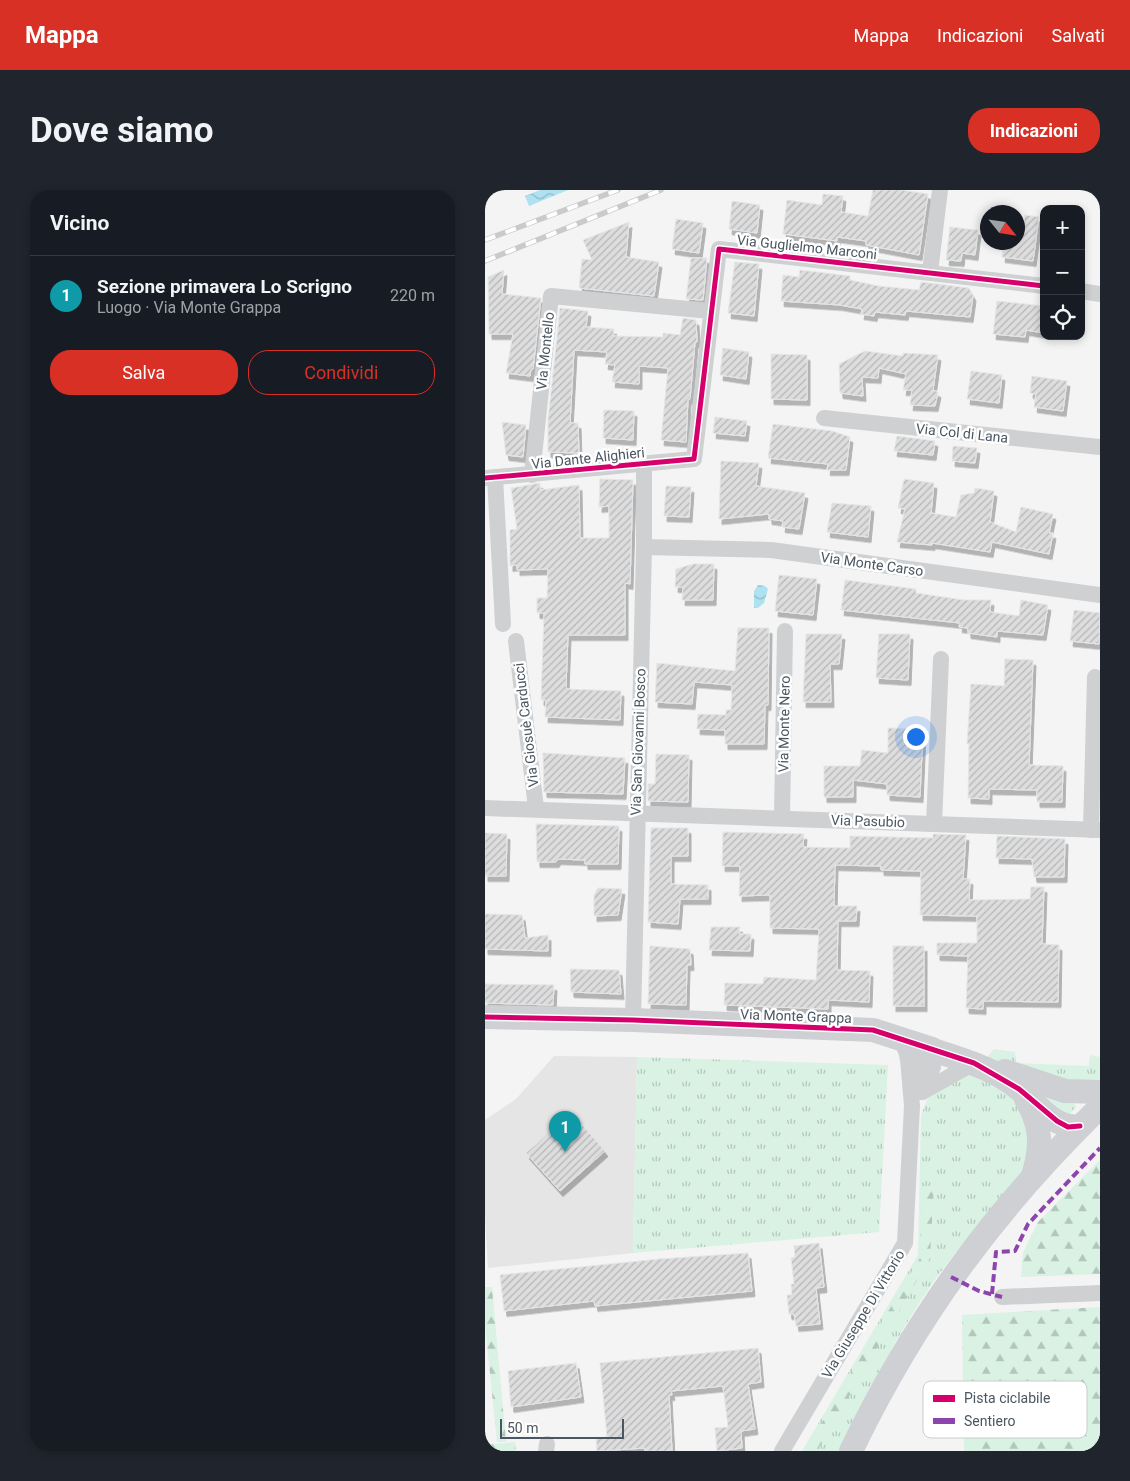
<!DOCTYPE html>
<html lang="it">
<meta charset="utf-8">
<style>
:root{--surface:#171b24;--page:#20242c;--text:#f1f3f6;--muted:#9ea1a6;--line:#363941;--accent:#d93025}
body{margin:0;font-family:Roboto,sans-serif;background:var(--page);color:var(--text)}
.controls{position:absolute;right:15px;top:15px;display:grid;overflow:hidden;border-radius:10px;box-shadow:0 2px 8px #0003}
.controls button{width:45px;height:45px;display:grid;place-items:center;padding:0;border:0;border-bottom:1px solid var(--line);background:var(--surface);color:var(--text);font:25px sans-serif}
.compass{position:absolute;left:495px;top:15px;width:45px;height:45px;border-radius:50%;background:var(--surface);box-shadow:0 2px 8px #0003;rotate:120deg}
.scale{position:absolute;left:15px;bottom:12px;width:124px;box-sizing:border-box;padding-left:5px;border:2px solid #4a5661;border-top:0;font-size:14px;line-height:18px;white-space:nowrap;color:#4a5661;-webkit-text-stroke:4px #fff;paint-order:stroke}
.you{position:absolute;left:430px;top:546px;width:18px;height:18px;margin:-12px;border:4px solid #fff;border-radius:50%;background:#1a73e8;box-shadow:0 0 0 8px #1a73e833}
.badge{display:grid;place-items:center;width:32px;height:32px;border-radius:50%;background:var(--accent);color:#fff;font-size:16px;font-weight:700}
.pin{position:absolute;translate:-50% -41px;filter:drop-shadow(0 1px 2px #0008)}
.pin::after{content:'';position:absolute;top:26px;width:18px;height:15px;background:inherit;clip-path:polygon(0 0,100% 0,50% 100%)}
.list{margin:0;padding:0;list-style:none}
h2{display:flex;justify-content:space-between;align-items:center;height:65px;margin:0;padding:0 20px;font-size:21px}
h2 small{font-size:16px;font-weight:400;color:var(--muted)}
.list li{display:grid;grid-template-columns:32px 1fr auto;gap:15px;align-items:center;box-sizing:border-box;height:80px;padding:0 20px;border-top:1px solid var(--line)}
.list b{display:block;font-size:19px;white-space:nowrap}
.list p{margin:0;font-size:16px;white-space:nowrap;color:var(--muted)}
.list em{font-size:16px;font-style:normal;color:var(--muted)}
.actions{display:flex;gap:10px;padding:15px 20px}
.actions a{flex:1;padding:11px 0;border:1px solid var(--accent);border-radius:20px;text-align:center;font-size:18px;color:var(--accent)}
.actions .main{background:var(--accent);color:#fff}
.icon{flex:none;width:28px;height:28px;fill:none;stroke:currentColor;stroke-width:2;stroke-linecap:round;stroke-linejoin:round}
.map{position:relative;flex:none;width:615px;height:1261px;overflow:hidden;border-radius:20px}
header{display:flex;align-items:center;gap:30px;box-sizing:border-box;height:70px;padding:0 25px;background:var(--accent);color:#fff}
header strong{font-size:24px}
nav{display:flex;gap:28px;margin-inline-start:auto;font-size:18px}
.intro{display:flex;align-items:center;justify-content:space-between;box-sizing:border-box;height:120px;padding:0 30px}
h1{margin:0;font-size:35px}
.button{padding:12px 22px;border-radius:20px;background:var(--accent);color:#fff;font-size:18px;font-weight:700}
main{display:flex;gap:30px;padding:0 30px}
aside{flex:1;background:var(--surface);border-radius:20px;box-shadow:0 2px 8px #0003}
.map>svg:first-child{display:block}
.education{fill:#e6e5e6}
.grass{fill:url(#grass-tufts)}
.forest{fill:url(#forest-firs)}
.water{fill:url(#water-waves)}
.building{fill:url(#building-hatch);stroke:#e5e6e7;filter:url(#shadow)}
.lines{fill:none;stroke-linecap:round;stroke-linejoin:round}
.street{stroke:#ced0d2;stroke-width:16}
.secondary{stroke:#ced0d4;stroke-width:24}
.rail-casing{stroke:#c9cacc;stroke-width:5.5}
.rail{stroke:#fff;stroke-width:4;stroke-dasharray:11;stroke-linecap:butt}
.quiet{stroke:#8e44ad;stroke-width:4;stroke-dasharray:8 4;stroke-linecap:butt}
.cycleway-casing{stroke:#fff;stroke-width:8}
.cycleway{stroke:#d6006c;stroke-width:5}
.labels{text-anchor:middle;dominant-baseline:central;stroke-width:5;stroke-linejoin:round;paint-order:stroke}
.street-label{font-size:14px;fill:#4a5661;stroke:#fff}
.key{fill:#fff;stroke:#c9ccd0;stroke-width:1}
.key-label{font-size:14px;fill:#4a5661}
</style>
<header>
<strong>Mappa</strong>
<nav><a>Mappa</a><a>Indicazioni</a><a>Salvati</a></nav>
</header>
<div class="intro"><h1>Dove siamo</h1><a class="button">Indicazioni</a></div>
<main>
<aside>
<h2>Vicino<small></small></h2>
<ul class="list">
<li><span class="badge" style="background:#0f9aa8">1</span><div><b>Sezione primavera Lo Scrigno</b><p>Luogo · Via Monte Grappa</p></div><em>220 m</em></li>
</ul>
<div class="actions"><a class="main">Salva</a><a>Condividi</a></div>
</aside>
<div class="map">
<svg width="615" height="1261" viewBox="0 0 615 1261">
<defs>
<pattern id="grass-tufts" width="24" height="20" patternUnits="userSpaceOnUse" patternTransform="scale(1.25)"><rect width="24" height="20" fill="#d9f2e3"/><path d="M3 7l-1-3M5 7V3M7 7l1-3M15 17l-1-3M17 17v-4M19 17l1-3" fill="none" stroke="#b2c7bb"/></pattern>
<pattern id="forest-firs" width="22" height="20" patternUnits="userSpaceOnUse" patternTransform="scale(1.25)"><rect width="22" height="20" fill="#d9f2e3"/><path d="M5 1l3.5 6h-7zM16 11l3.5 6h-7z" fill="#b2c7bb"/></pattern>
<pattern id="water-waves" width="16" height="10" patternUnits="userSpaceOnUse" patternTransform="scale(1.25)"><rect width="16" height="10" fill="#aee2f0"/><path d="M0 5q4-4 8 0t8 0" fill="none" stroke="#90bac6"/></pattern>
<pattern id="building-hatch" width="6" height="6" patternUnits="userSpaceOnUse" patternTransform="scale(1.25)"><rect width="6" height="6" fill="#ddddde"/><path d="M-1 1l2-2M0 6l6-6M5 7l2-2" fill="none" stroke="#b5b6b7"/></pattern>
<filter id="shadow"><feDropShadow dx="3" dy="5.5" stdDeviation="0" flood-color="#0004"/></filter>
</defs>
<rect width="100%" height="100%" fill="#f4f4f4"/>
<path class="education" d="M69 866 152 867 148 1063 3 1078 0 1025V930L31 909Z"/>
<g class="grass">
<path d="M509 859 530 862 531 873 604 876 605 865 615 867V897L610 898 506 871 503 866Z"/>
<path d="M152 867 403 875 394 1042 148 1063Z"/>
<path d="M483 884 510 891 545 925V977C512 1014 478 1051 449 1091 412 1144 382 1203 354 1261H317L433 1065 436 925 443 907Z"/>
<path d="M554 905 587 910 591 917 582 927Z"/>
</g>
<g class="forest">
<path d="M615 970V1084L536 1087 538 1063 553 1032Z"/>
<path d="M449 995 445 1068 332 1261H320L435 1068 437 997Z"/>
<path d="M0 1097H7L21 1252H12L0 1135Z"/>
<path d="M615 1117V1261H479L477 1125Z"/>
<path d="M30 1252 31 1261H0V1255Z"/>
</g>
<g class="water">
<path d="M55 0H83L44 16 40 6Z"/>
<path d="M273 395 280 396 283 399 279 413 273 418H269V401Z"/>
</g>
<g class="building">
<path d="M388 0H417L443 4 434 65 381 55V51L352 47V51L298 44 302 10 337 15 338 4 358 6 356 22 383 26Z"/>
<path d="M247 11 275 15 272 43 244 39Z"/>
<path d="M540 25 554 27 548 71 517 67 519 52H532V41L538 42Z"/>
<path d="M191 29 218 33 214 63 187 59Z"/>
<path d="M144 32 141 67 174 72 169 106 94 98 97 69 107 70 98 50Z"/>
<path d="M465 37 493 40 490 65 477 63 476 71 461 70Z"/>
<path d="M206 68H222L218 110 201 109Z"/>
<path d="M250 72 274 74 269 126 243 123Z"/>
<path d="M19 80 17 104 56 108 48 179H46L45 186 21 183 28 144H4L3 87Z"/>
<path d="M315 80 365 86V90L394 96 434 100 436 92 484 98 488 106 485 127 421 121 420 125 390 122 389 126 376 124 377 119 355 115 296 111 298 85 314 87Z"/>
<path d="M512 111 559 116V143L541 140 540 147 508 144Z"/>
<path d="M75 118 103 121 101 137 129 139 128 146 178 147V143L195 145 198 128 211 130 212 152H210L205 209H203L201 252 176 250 183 178 154 176V194L127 192 130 175 120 174 122 162 89 160 85 233H93L94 263 63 262V230Z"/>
<path d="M238 158 264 162 261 189 235 185Z"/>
<path d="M380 161 418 166V163L453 165 448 200 453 202 450 216 425 215 427 200H418L421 184 394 178 393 188 377 187 378 206 355 203 354 174Z"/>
<path d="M286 164 322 165V210L286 209Z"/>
<path d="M486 181 517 185 514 213 482 209Z"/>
<path d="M547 186 582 191 578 221 549 217 551 204 545 203Z"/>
<path d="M119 220 149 221 148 250 118 248Z"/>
<path d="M230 227 262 231 260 246 228 243Z"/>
<path d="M17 232 41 235 38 267 21 265Z"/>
<path d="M288 234 347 241 365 247 361 280H342L343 274 283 268Z"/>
<path d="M412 246 450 251 448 265 409 261Z"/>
<path d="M468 256 492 258 490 273 467 271Z"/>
<path d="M236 271 274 273 271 296 320 303 314 339 297 337 298 331 284 329V324L234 329Z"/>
<path d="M115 289 148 290 145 394 140 393V445H83L81 496 82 499 136 501 135 530 60 527 61 510H56L59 423H52V408H62L63 379 32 380V375L25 376V340L32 339 26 298 55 293V300L94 295 95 348H124V316L114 317Z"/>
<path d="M419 289 449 293 446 323 471 327 476 305 489 303 490 298 509 301 505 332 531 342 536 317 568 324 564 343H568L564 364 507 352 505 362 447 353V355L412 352 420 319 413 318Z"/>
<path d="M181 296 206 297 204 327 179 326Z"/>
<path d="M347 313 386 316 383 347 342 342Z"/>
<path d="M208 374H229L228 410H197L198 397H190L191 379Z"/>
<path d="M294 385 332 389 328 425 290 421Z"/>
<path d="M360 390 431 399V403L479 410H506L505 422 534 426 536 410 563 415 558 445 512 441V447L483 443V438L474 437 475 433 356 420Z"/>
<path d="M589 420 615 423 614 454 585 451Z"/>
<path d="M253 438H284L283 515H280L279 554H240V540L212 539 213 524 241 525V520H246L247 495 209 492 207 514 170 512 172 473 250 481Z"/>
<path d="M321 444H357L354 474H345L346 512H318Z"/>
<path d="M394 444H425L423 490 391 488Z"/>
<path d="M520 469 548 470 544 575 578 576 577 612H552V600L504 599V609L483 608 484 554H482L486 494 519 496Z"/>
<path d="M403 538 438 539 435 607 402 605V594L368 590V607H339V576H375L377 560 403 563Z"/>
<path d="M58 563 140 568 138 604 59 602Z"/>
<path d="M171 564 204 565 203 612 163 611V594H170Z"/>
<path d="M51 634 134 636 133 674H100V670L73 669 71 672H52Z"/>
<path d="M166 638H203V666H186V694L223 695V709H195L193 734 163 732Z"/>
<path d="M238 642 319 644 318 657 365 658V646L448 648V644L481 645 478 689H485L484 710 545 709 546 697H559L557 754 574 755 573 812 498 811V819L481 818 483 766 452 765V753H492V726L435 725 436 681 396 680V676L350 675 349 716H372L371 731H353L352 780 385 781 384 812 343 810V819L239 815 240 793 278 794 279 787 331 790 334 739 285 738V705L254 706 255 676H237Z"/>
<path d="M0 643 22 644 21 686H0Z"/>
<path d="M512 646 580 649 579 687H549L547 669 511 668Z"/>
<path d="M113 698 137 699 133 725 109 726V705Z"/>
<path d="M0 724 37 725 40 748 63 745V761L0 759Z"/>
<path d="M226 737H255L254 744H266L265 761 224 760Z"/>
<path d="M165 756 205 759 206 775H202L201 815 163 814Z"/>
<rect x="408" y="756" width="31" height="60"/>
<path d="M85 779 134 780 136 804 86 802Z"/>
<path d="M0 794 69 795 68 815 0 813Z"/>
<path d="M86 922 120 961 75 1001 41 963Z"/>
<path d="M334 1053 339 1097 331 1098 335 1134 311 1136 309 1124H304L302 1105H307L306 1094H309L306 1068 310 1067 309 1056Z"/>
<path d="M263 1063 267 1101 110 1116 109 1111 19 1121 15 1085 174 1069Z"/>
<path d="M273 1158 276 1192 263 1194 270 1239 256 1241 257 1258 232 1261 230 1238 243 1237 238 1196 186 1201 187 1205H184L187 1261H160V1258L112 1261 111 1248 122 1247 115 1173Z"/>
<path d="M91 1173 96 1207 26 1217 23 1181Z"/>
</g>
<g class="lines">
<g class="street">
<path d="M445 82 455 0"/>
<path d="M596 101 615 104"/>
<path d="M339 228 615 257"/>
<path d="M47 285 66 106 225 121"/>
<path d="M10 287 18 434"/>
<path d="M0 288 209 269 234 59 559 96"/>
<path d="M159 357 286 360 615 405"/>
<path d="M31 451 51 618"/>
<path d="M0 618 615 640"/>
<path d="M297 628 300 441"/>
<path d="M449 634 456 469"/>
<path d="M606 640 610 487"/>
<path d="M148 830 159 357V274"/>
<path d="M412 848C425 859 423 875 425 891"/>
<path d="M437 902 489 873"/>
<path d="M517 1107 615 1103"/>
<path d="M61 1261 62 1254"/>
<path d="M297 1261 420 1053 427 916 425 892 438 866 447 859 448 877 437 902"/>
</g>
<g class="secondary">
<path d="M0 827 148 830 388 840 447 859"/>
<path d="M448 860C478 870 511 879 535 900 552 914 570 940 595 936"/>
<path d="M520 881 580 901 615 902"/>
<path d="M541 909C557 936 557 956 548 986"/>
<path d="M366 1261C430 1128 509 1020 615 917"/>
</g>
<defs>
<g id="rail">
<path d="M0 50 133 0"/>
<path d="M0 71 176 0"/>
</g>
</defs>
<use href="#rail" class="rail-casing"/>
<use href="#rail" class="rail"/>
<g class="quiet">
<path d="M466 1087 494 1101 517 1107"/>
<path d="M507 1104 511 1062 530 1061 543 1034 615 958"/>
</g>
<defs>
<g id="cycleway">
<path d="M0 288 209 269 234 59 559 96"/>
<path d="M0 827 148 830 388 840 489 873 534 899 572 931 583 937 595 936"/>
</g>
</defs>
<use href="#cycleway" class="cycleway-casing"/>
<use href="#cycleway" class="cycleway"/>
</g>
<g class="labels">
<g class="street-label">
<text transform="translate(322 57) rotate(6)">Via Guglielmo Marconi</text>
<text transform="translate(60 161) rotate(-84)">Via Montello</text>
<text transform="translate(477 243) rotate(6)">Via Col di Lana</text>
<text transform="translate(103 268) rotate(-6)">Via Dante Alighieri</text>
<text transform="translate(387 374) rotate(8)">Via Monte Carso</text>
<text transform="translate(299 534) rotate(-89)">Via Monte Nero</text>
<text transform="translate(41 535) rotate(-97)">Via Giosuè Carducci</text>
<text transform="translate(153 552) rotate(-88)">Via San Giovanni Bosco</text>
<text transform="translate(383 631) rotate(2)">Via Pasubio</text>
<text transform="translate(311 826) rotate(2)">Via Monte Grappa</text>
<text transform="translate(378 1124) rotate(-59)">Via Giuseppe Di Vittorio</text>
</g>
</g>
<rect x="438" y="1191" width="164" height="57" rx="8" class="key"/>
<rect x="448" y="1205" width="22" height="7" fill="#d6006c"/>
<rect x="448" y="1228" width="22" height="6" fill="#8e44ad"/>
<g class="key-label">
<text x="479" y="1213">Pista ciclabile</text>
<text x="479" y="1236">Sentiero</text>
</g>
</svg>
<div class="controls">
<button>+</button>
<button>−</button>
<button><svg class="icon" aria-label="locate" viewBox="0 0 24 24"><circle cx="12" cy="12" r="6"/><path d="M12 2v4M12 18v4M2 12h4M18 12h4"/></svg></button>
</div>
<svg class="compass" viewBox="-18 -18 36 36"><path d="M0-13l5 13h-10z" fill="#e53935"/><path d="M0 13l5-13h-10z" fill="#9ea1a6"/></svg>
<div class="scale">50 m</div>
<div class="you"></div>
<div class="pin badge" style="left:80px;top:962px;background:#0f9aa8">1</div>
</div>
</main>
